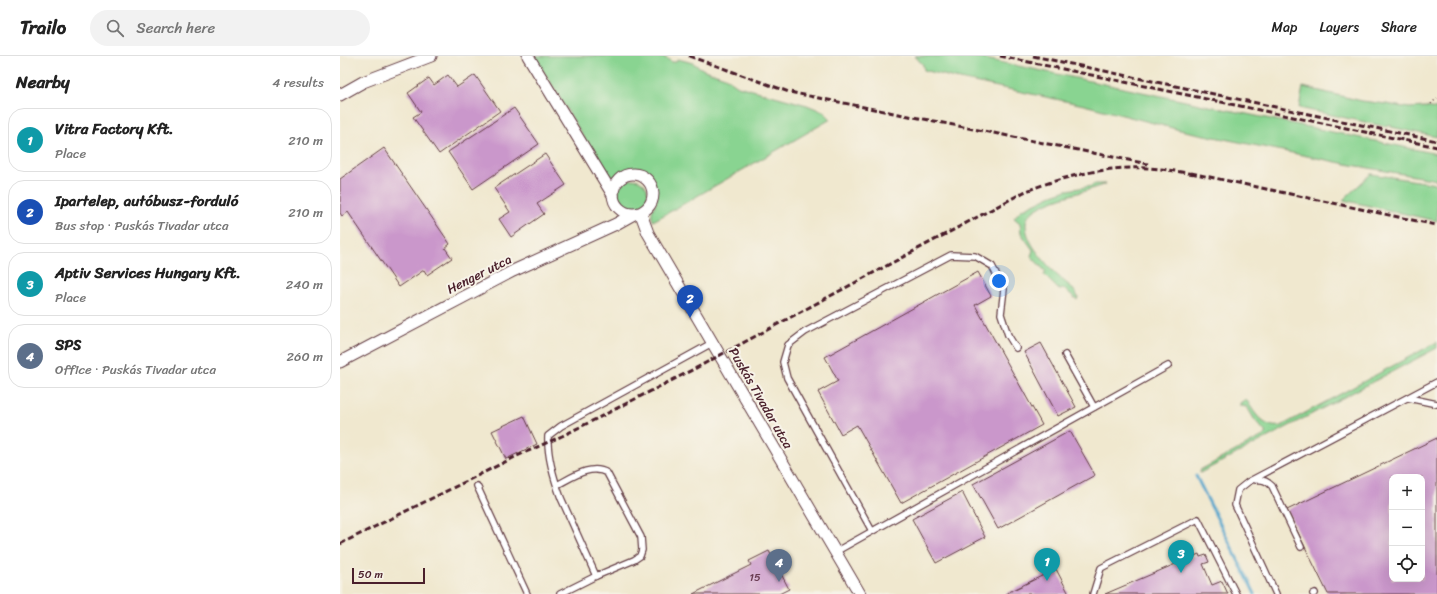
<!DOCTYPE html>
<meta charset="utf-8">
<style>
:root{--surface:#fff;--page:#f2f2f2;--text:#222;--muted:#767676;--line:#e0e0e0;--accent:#d1495b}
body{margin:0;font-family:Sriracha,sans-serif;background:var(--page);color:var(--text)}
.controls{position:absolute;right:12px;bottom:12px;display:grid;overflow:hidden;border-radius:8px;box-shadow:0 4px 16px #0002}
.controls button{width:36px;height:36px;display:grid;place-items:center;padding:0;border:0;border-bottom:1px solid var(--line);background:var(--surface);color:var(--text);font:20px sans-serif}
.scale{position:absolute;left:12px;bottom:10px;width:73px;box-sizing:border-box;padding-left:4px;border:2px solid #4a1f2b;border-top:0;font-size:11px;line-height:14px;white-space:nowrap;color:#4a1f2b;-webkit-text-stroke:3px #f7f3e8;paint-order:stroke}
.you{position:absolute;left:659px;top:225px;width:14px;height:14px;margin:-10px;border:3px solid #fff;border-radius:50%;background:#1a73e8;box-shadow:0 0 0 6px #1a73e833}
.badge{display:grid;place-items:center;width:26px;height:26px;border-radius:50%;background:var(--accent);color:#fff;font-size:13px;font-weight:700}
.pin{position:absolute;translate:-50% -33px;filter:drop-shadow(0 1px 2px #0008)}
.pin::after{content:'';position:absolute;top:21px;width:14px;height:12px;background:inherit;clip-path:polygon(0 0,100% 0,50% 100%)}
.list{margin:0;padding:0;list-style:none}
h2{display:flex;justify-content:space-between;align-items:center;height:52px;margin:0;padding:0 16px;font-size:17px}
h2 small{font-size:13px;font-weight:400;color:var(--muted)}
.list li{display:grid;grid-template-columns:26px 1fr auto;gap:12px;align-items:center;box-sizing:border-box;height:64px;margin:0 8px 8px;padding:0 8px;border:1px solid var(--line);border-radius:16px}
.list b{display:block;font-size:15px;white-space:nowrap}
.list p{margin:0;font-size:13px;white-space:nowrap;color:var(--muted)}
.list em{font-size:13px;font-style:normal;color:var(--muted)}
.icon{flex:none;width:22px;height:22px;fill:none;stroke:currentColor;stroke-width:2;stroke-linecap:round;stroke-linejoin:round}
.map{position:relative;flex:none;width:1097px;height:538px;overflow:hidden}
header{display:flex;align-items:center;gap:24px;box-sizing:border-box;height:56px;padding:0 20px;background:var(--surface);border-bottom:1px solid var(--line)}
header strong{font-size:19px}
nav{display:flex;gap:22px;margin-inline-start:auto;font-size:14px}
.search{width:280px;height:36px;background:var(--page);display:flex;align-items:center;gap:10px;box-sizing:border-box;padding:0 14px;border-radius:22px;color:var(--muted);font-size:15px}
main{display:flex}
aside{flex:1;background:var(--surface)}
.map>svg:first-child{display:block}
.green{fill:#89d491;stroke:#6a7a5e}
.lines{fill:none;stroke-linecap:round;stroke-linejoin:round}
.stream{stroke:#50a4cc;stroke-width:3}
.building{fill:#ca97cb;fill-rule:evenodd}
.service-casing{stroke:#633d44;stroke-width:8}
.minor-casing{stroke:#633d44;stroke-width:13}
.path{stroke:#633d44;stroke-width:1.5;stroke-dasharray:1 3;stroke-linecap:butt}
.service{stroke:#fff;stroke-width:5.5}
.minor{stroke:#fff;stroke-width:11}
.rail{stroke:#4a1f2b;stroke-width:3;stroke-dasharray:6 3;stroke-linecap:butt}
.labels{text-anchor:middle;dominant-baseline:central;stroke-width:4;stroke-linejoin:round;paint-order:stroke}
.number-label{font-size:11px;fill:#6a3d53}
.street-label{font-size:13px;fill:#4a1f2b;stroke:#f7f3e8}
</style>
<header>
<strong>Trailo</strong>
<div class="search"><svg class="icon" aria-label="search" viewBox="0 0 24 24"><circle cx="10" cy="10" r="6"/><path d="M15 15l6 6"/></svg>Search here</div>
<nav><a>Map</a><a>Layers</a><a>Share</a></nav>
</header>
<main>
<aside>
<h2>Nearby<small>4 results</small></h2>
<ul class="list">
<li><span class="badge" style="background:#0f9aa8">1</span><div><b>Vitra Factory Kft.</b><p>Place</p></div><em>210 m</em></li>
<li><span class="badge" style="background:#1a4fb4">2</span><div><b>Ipartelep, autóbusz-forduló</b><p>Bus stop · Puskás Tivadar utca</p></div><em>210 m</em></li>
<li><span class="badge" style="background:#0f9aa8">3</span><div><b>Aptiv Services Hungary Kft.</b><p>Place</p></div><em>240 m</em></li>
<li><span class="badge" style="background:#5c6f8a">4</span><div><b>SPS</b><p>Office · Puskás Tivadar utca</p></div><em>260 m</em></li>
</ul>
</aside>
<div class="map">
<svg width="1097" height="538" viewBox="0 0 1097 538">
<rect width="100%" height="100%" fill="#f7f3e8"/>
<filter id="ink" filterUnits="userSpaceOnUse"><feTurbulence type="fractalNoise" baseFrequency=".025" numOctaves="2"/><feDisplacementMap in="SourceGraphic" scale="8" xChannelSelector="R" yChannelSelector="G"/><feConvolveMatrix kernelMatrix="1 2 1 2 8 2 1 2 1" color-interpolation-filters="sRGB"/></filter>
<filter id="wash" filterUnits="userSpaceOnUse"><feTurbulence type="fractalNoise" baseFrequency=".012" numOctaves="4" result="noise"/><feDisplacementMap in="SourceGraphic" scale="16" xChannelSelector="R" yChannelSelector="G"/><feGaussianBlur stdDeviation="0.9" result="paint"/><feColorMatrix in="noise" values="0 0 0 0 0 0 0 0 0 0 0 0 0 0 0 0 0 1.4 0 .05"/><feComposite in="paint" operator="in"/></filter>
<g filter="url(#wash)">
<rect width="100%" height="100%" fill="#f0e8cf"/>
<g class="green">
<path d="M194 0H316L326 2 332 6H336L338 3 353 7 364 14 385 21 398 30 467 49 484 56 491 63 326 158 313 165C309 153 316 152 317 141 318 126 305 113 289 115 282 115 276 121 269 123Z"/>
<path d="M575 0H631L1097 98V124L1006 108 840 74 744 49 615 22 584 14 583 9Z"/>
<path d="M963 31 1022 45 1046 48 1069 52 1086 51 1097 53V81L1051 71V69L1048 68V71L959 52Z"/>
<path d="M1031 118 1097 128V165L1003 144Z"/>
<circle cx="293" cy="138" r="15"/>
<path d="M754 128H766C759 130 752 133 745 135 731 139 687 149 686 167 685 185 702 202 713 215 721 224 733 230 738 241L737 244 725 233 719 234 704 219 706 216 691 200 693 194 681 177 680 167 674 162 681 154 712 139 727 134 752 130Z"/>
<path d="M1097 286V292L860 417V414L925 379 926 377 914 363 907 351 900 350V347L906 343C914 356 923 373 941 370Z"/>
</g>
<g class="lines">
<path class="stream" d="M856 420 915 538"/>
</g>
<g id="blocks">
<g class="building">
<path d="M108 19 117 31 135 19 160 55 99 98 73 61 81 56 68 37 89 22 94 29Z"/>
<path d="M174 52 199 88 133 133 108 96Z"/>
<path d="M44 92 110 188 105 192 112 202 87 219 84 214 59 231 8 156 2 160 0 157V123Z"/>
<path d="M205 98 226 129 197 148 204 158 171 181 159 163 170 156 154 132Z"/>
<path d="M638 216 651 240 635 249 702 369 561 447 517 369 501 378 478 336 498 325 485 301Z"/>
<path d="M701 287 736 351 718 360 684 296Z"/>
<path d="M184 360 197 388 166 403 152 375Z"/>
<path d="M730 375 755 419 658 473 633 428Z"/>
<path d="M1097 382V538H988L947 454ZM1052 421H1082V523H1052Z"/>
<path d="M622 436 645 481 596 507 572 463Z"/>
<path d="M429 495 449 533 439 538H353L411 509 409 505Z"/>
<path d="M859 498 860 501 866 499 869 506 863 508 872 529 882 525 888 538H765Z"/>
<path d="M716 513 729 538H665Z"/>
</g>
</g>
</g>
<g filter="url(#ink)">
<use href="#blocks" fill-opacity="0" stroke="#633d44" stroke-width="1"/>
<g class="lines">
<defs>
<g id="service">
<path d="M725 299 754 351"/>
<path d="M1068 342 1097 348"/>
<path d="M916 424C923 423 927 425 932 430L961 491"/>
<path d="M217 429C231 422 251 407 267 417L301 481 302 494 300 500 294 504 256 520 221 442C214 423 207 400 208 380L221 370 372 287"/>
<path d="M137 430 187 538"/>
<path d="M532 475 447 322 443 306 448 289 465 276 611 199 635 200 652 210 664 233 661 258 668 279 676 292"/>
<path d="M495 496 828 310"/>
<path d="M220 538 256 520"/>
<path d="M753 538 761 512 858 463 896 538"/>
<path d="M936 538 895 449 898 434 908 426 1097 326"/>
<path d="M973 538 975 537"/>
</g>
<g id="minor">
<path d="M188 0 273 139"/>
<path d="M0 39 23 26 91 0"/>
<circle cx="293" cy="138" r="20"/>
<path d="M301 158 308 177 520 538"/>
<path d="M0 306 173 215 276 168 292 159"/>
</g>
</defs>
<use href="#service" class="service-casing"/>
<use href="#minor" class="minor-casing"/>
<path class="path" d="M1091 48 1097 42"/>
<use href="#service" class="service"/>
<use href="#minor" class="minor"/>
<g class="rail">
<path d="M349 0 449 36 808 108"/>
<path d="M660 0 1097 91"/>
<path d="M693 0 1097 85"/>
<path d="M851 117 1096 169"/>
<path d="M0 488 177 400 222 380 256 363 358 311 684 136C723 120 767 110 809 112 825 113 840 116 855 118"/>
</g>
</g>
</g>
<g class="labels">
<g class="number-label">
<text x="415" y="521">15</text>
</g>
<g class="street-label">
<text transform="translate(139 218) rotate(-27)">Henger utca</text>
<text transform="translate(421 342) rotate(60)">Puskás Tivadar utca</text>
</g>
</g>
</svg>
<div class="controls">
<button>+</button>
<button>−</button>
<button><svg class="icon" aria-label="locate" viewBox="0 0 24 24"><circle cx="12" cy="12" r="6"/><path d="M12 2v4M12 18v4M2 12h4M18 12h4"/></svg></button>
</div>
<div class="scale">50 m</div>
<div class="you"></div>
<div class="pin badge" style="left:707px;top:525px;background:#0f9aa8">1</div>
<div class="pin badge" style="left:350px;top:262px;background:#1a4fb4">2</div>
<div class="pin badge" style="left:841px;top:517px;background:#0f9aa8">3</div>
<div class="pin badge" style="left:439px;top:526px;background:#5c6f8a">4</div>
</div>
</main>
